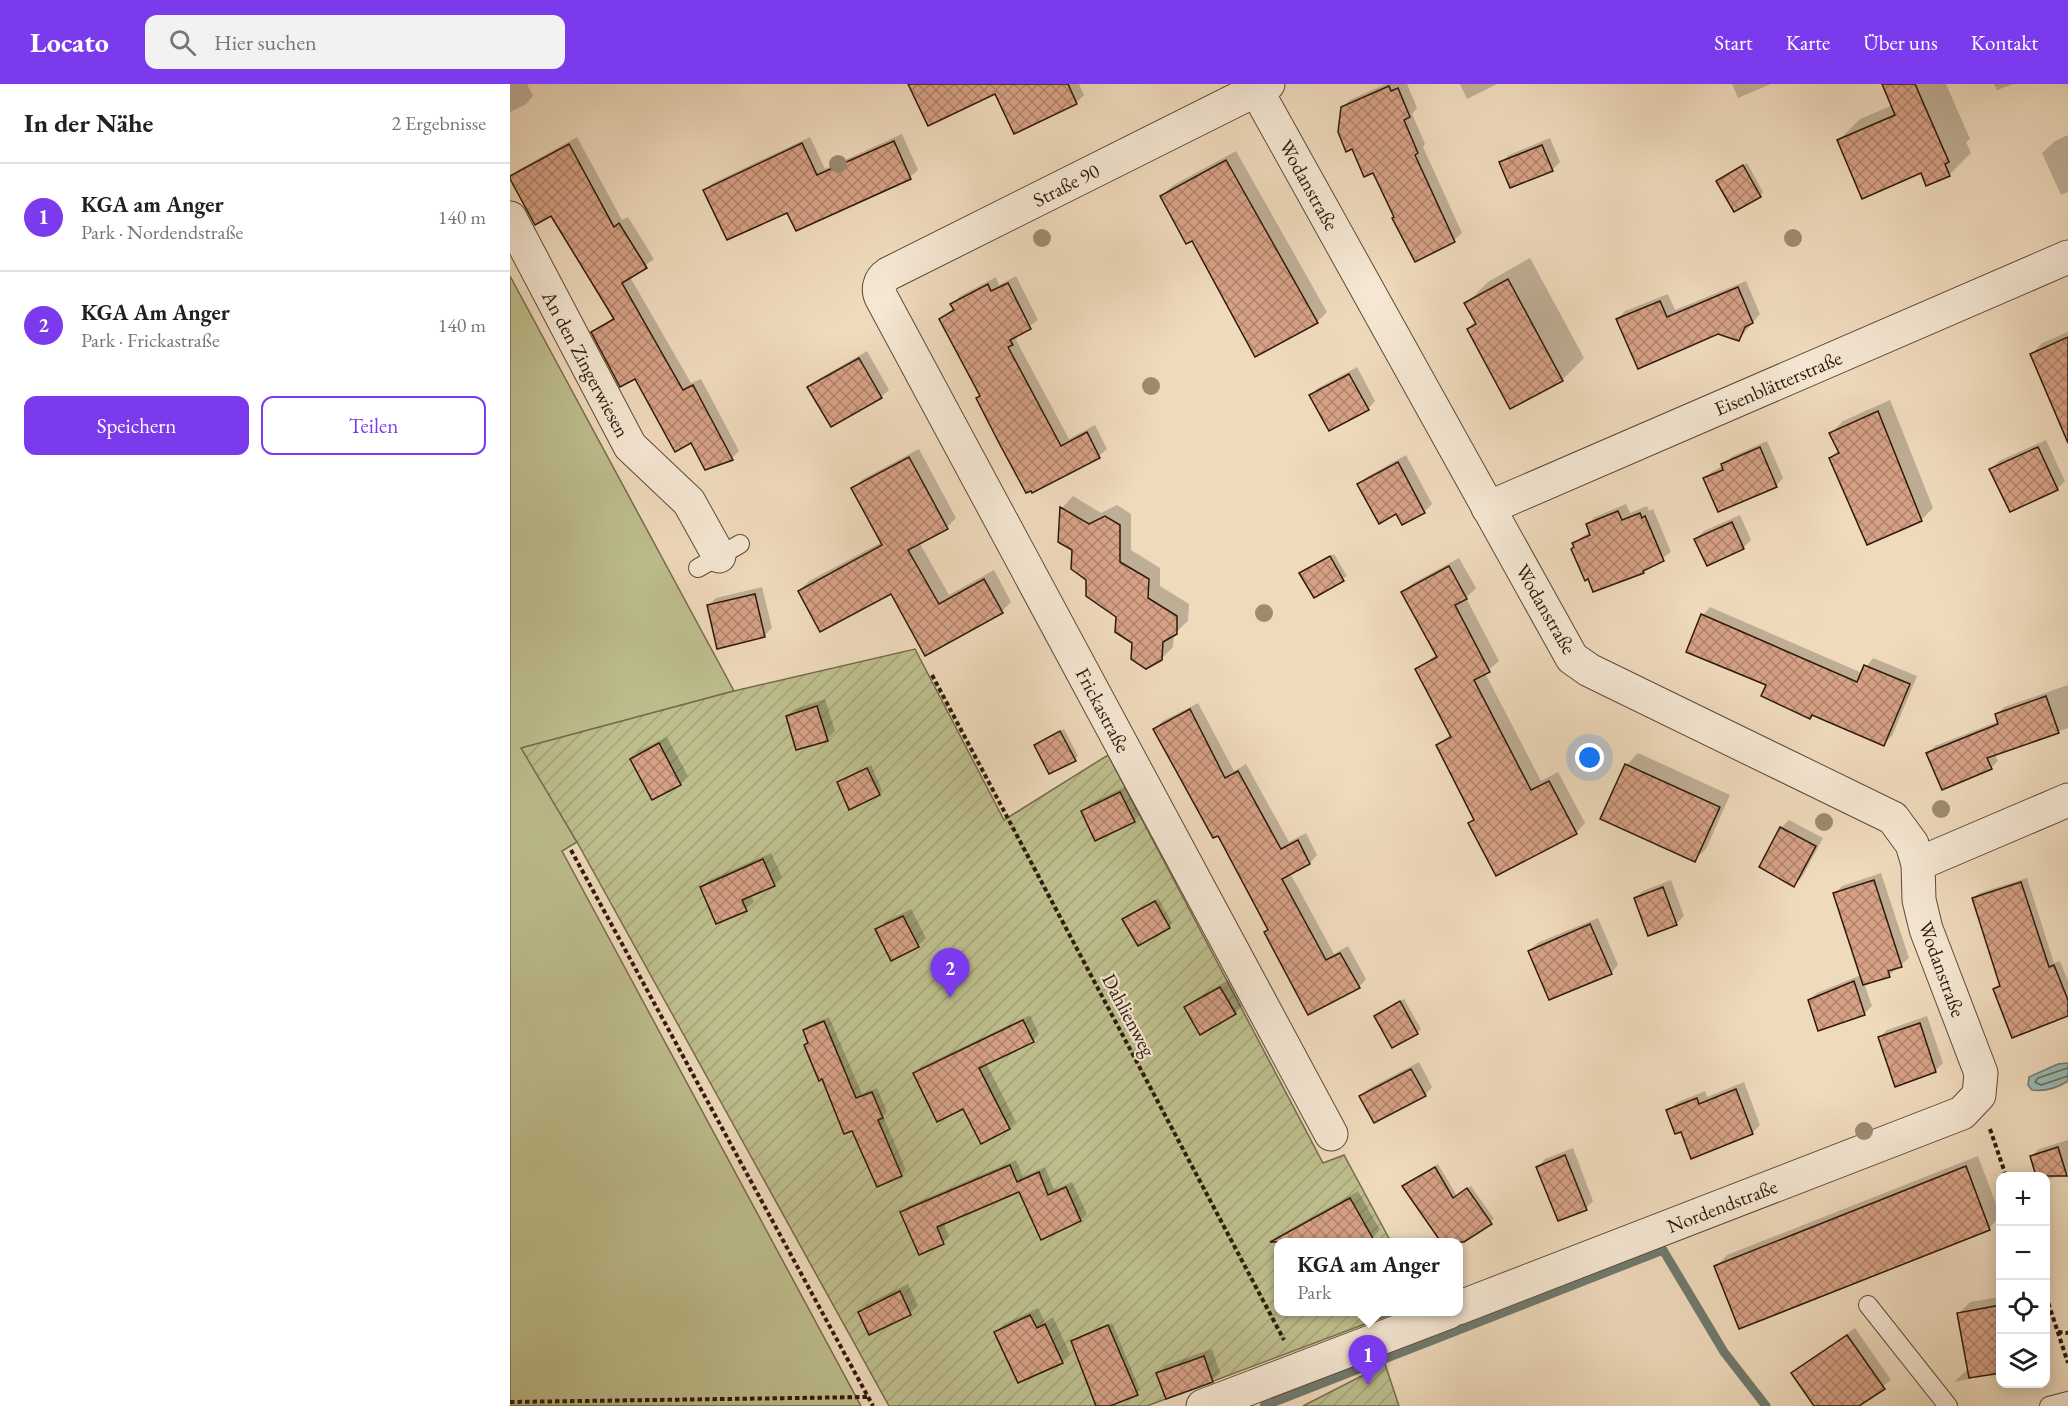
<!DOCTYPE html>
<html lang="de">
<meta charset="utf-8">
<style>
:root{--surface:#fff;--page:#f2f2f2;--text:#202124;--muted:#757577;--line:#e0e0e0;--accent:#7c3aed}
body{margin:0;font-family:"EB Garamond",serif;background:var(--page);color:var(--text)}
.controls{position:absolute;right:18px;bottom:18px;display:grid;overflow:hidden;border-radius:12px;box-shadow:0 3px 15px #0003}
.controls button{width:54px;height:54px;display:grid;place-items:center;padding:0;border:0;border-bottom:2px solid var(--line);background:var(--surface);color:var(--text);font:30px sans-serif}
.you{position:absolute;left:1080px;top:674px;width:21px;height:21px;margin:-15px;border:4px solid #fff;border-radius:50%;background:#1a73e8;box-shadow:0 0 0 9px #1a73e833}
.badge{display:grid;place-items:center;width:39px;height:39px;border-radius:50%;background:var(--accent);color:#fff;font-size:20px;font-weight:700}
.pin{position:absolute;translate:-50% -50px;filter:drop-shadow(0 2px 3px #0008)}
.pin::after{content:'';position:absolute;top:32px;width:21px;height:18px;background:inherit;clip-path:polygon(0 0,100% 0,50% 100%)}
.popup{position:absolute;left:764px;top:1154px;width:189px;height:78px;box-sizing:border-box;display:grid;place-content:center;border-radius:12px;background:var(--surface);filter:drop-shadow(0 2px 4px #0005);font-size:20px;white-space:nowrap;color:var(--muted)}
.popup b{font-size:22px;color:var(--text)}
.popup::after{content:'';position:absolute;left:50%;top:100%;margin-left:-12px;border:12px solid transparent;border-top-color:var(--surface)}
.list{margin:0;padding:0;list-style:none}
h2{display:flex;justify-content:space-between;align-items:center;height:78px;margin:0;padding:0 24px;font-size:26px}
h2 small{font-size:20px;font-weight:400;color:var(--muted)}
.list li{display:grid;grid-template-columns:39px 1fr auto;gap:18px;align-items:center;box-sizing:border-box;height:108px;padding:0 24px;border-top:2px solid var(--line)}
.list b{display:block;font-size:22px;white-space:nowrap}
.list p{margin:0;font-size:20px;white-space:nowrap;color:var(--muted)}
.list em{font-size:20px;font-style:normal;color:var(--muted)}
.actions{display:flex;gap:12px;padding:18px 24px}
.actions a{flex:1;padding:14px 0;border:2px solid var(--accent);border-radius:12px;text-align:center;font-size:21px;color:var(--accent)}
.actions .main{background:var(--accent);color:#fff}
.icon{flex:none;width:33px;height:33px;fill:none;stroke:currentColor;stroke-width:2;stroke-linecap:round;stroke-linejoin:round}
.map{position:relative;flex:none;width:1558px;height:1322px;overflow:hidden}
header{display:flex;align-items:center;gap:36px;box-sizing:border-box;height:84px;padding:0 30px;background:var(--accent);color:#fff}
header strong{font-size:28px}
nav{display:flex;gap:33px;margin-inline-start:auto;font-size:21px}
.search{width:420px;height:54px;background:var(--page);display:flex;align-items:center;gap:15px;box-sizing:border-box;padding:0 21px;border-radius:12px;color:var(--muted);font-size:22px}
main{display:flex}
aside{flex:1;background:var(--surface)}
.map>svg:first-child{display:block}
.grass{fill:#bebe8d;stroke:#766c4c;stroke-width:1.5}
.garden{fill:url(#garden-furrows);stroke:#766c4c;stroke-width:1.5}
.water{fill:#9abab2;stroke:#6f7a6f;stroke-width:1.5}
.shadow{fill:#0003}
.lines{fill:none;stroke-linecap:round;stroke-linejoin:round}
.shore{stroke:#646a5e;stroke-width:1.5}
.stream{stroke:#6f7a6f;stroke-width:9}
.building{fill:url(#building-cross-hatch);stroke:#2f190a;stroke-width:1.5}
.lane-casing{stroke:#5f4936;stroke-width:20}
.street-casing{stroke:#5f4936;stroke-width:35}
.path{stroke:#2f190a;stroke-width:4;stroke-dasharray:4.5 3;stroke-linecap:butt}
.lane{stroke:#f5e7d3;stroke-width:18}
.street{stroke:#f5e7d3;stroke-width:33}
.tree{fill:#9d8b70}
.labels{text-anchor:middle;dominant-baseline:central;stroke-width:4.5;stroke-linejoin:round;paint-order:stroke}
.street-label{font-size:20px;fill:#2f190a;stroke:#f5e7d3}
</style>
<header>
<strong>Locato</strong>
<div class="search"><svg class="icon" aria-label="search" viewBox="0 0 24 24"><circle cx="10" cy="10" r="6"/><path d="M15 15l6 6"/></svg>Hier suchen</div>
<nav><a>Start</a><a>Karte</a><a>Über uns</a><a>Kontakt</a></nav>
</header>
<main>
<aside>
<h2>In der Nähe<small>2 Ergebnisse</small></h2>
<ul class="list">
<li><span class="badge">1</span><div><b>KGA am Anger</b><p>Park · Nordendstraße</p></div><em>140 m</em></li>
<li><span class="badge">2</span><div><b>KGA Am Anger</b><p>Park · Frickastraße</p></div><em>140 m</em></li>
</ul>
<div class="actions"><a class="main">Speichern</a><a>Teilen</a></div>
</aside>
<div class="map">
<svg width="1558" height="1322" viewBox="0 0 1558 1322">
<defs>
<pattern id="garden-furrows" width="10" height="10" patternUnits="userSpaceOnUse" patternTransform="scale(1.5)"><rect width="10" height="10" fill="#bebe8d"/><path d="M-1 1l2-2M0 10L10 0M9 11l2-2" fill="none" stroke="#a4a378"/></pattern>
<pattern id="building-cross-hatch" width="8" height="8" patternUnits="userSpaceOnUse" patternTransform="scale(1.5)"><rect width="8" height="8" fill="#d6a185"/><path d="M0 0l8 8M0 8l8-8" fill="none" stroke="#ae826b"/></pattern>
</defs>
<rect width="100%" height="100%" fill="#efdabc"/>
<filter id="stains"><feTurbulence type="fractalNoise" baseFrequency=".00333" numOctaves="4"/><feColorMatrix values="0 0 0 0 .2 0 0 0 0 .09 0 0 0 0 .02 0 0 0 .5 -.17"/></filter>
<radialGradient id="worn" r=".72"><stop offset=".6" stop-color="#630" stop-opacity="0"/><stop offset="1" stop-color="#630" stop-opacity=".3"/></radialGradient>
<path class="grass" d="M0 192 224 607 12 664 67 758 52 767 351 1322H0Z"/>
<g class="garden">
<path d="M405 565 494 736 598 671 813 1079 834 1071 881 1158H768V1228H887L637 1322H379L67 758 11 664 224 607Z"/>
<path d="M875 1280 889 1322H793Z"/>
</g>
<path class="water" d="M1558 979V997C1547 1004 1536 1008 1522 1006L1518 1001 1519 993 1548 980Z"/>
<g class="shadow">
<path d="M0 0H17L23 12 16 20 0 28Z"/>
<path d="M490 0H569L574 11 567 18 504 48Z"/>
<path d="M876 0H897L907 24 902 30 915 60 913 63 952 149 944 156 905 176 832 24 840 16Z"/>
<path d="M950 0H987L957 15Z"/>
<path d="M1222 0H1261L1228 14Z"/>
<path d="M1374 0H1436L1460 55 1456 58 1461 69 1439 91 1412 87 1328 57 1350 35 1383 21Z"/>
<path d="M1484 0H1503L1487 6Z"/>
<path d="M392 50 408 86 400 93 278 127 195 106 203 99 300 53 315 85Z"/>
<path d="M1558 51V108L1551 111 1532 69 1545 57Z"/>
<path d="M67 53 112 136 118 133 144 175 120 193 181 299 191 295 229 367 222 374 182 357 83 248 104 233 42 130 1 93 8 86Z"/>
<path d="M1040 54 1050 78 1042 86 991 79 999 71Z"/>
<path d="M726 67 817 228 807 238 683 155 652 112 662 102Z"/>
<path d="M1237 79 1253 108 1250 112 1211 94Z"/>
<path d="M1020 174 1074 274 1052 296 958 245 966 237 956 220 978 198Z"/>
<path d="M506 192 528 236 509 250 506 256 559 355 585 341 597 365 589 372 523 407 431 235 444 224 442 220 450 212 486 193 489 201Z"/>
<path d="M1236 197 1250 230 1229 255 1208 249 1108 235 1115 227 1158 210 1165 226Z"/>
<path d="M1558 248V315L1522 270 1532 259Z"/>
<path d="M357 267 379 306 371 313 299 303 307 296Z"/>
<path d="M847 283 865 317 858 325 800 312 808 304Z"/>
<path d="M1380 316 1423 424 1411 436 1320 374 1329 366 1321 349 1333 337Z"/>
<path d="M1536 356 1555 397 1547 405 1481 385 1489 377Z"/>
<path d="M1257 357 1273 394 1266 402 1195 394 1203 387 1213 382 1221 373Z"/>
<path d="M409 365 446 434 437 443 409 458 439 511 484 486 501 518 492 527 416 570 381 508 289 507 299 497 372 458 343 405 353 395Z"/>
<path d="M896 371 922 420 914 428H887L849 400 857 393Z"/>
<path d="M563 412 591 429 607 421 621 430V466L650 484V502L679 520 678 537 664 550 663 563 651 575 623 558 607 532 577 496 564 465 549 457 552 424Z"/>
<path d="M1116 420 1120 429 1137 422 1139 427 1143 425 1161 468 1133 488 1065 463 1064 459 1080 447 1077 441 1085 433Z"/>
<path d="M1230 431 1241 456 1233 464 1186 455 1194 447Z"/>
<path d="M824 470 837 492 804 512 795 486Z"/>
<path d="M949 474 966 504 956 514 989 577 975 589 1031 697 1048 688 1075 739 1066 749 959 739 965 734 928 661 941 650 907 585 927 570 893 508 903 499Z"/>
<path d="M252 503 262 544 254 552 198 522 206 514Z"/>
<path d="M1200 523 1352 589 1363 574 1407 592 1382 652 1374 660 1303 630 1300 633 1258 600 1193 531Z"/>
<path d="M1558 601V644L1484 669 1488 677 1481 684 1418 669 1425 662 1489 637 1487 630 1494 623Z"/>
<path d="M315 615 325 647 317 655 287 664 277 632 285 625Z"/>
<path d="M688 619 724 687 736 680 779 758 796 749 807 771 800 779 780 789 824 870 838 862 856 895 849 903 759 845 709 750 645 645 653 637Z"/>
<path d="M554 645 568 672 565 675 525 661Z"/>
<path d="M157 653 178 692 170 700 122 675 129 667Z"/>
<path d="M1128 669 1220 711 1196 765 1184 776 1092 735 1117 681Z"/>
<path d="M361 681 372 706 369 710 328 699Z"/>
<path d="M618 701 632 729 624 737 573 728 580 720Z"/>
<path d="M1279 736 1313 754 1292 793 1284 801 1271 744Z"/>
<path d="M261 769 272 793 264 800 241 811 244 818 236 825 191 804 199 796Z"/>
<path d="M1371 789 1399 874 1379 891 1354 899 1362 922 1354 930 1299 916 1307 909 1351 891 1325 809 1332 802Z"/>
<path d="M1517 794 1544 879 1550 877 1558 897V930L1484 906 1490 899 1463 815 1469 809Z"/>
<path d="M1161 796 1174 832 1166 840 1125 814 1133 807Z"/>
<path d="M648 814 662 839 659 843 614 835Z"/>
<path d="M401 825 416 854 408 862 367 846 375 838Z"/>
<path d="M1088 834 1108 881 1101 889 1020 867 1027 859Z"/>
<path d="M718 896 733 921 725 929 676 924 684 916Z"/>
<path d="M894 915 911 945 907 949 866 932Z"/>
<path d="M520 931 529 950 523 957 476 979 506 1038 499 1044 454 1023 405 989 411 983Z"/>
<path d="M1417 932 1433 979 1425 987 1370 953 1377 946Z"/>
<path d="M319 933 352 1010 367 1004 377 1028 373 1032 396 1086 391 1091 343 1045 296 961 299 958 294 946 300 941Z"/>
<path d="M909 978 922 1003 915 1011 851 1013 858 1005Z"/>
<path d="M1234 998 1250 1041 1243 1048 1182 1073 1172 1046 1158 1027 1166 1019 1195 1007 1197 1013Z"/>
<path d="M1558 1056V1089L1536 1096V1092H1528L1521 1073 1529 1065Z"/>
<path d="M1063 1064 1083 1117 1076 1124 1028 1083 1035 1075Z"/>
<path d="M1468 1072 1490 1131 1479 1145 1206 1183 1217 1171Z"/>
<path d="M506 1076 513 1093 535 1083 544 1106 562 1098 577 1130 571 1136 510 1106 433 1138 439 1152 433 1159 392 1128 398 1122Z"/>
<path d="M928 1080 947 1112 961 1102 984 1135 954 1157 951 1152 942 1158H933L894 1102Z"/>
<path d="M848 1107 870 1146 862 1154 854 1158H768V1161L765 1157 773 1149Z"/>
<path d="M398 1200 408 1222 400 1229 360 1249 350 1228 357 1220Z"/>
<path d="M1490 1213V1289L1444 1298 1478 1266 1449 1229 1460 1218Z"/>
<path d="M528 1224 535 1238 543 1233 560 1270 552 1277 509 1297 486 1248 494 1240Z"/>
<path d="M602 1239 630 1306 596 1322H587L563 1258Z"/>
<path d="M1345 1244 1381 1296 1347 1322H1305L1283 1289Z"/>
<path d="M702 1265 710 1289 702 1296 648 1289 656 1281Z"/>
</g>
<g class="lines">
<path class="shore" d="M1558 984 1528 994 1525 998 1531 1001 1558 992"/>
<path class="stream" d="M754 1322 1153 1166 1214 1268 1256 1322"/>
</g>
<g class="building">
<path d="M398 0H558L567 20 504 50 485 10 418 42Z"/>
<path d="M1372 0H1405L1439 78 1435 80 1440 92 1416 102 1411 89 1352 115 1327 56 1385 31Z"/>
<path d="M879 2 881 7 888 4 900 33 894 36 908 69 905 71 945 158 905 178 882 134 884 133 863 89 854 93 842 65 836 68 828 48 831 23Z"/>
<path d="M384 57 401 95 286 147 277 129 217 156 193 106 292 59 307 91Z"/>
<path d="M59 60 104 143 109 139 137 184 112 199 173 306 183 301 223 376 195 386 181 359 165 368 125 295 110 303 81 248 104 235 41 132 25 141 0 95V92Z"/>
<path d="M1032 61 1043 87 1000 104 989 78Z"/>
<path d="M716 76 808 239 745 273 682 157 676 160 650 112Z"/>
<path d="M1233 81 1251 113 1224 128 1206 97Z"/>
<path d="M998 195 1053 297 1000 325 957 245 966 240 954 219Z"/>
<path d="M498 199 521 245 500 256 503 261 498 263 551 362 577 348 590 374 522 409 521 407 516 409 489 359 466 314 470 312 429 235 444 226 440 220 478 200 481 207Z"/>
<path d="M1228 203 1243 239 1235 243 1229 257 1208 250 1128 285 1106 235 1150 217 1157 233Z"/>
<path d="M1558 253V359L1520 270Z"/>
<path d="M349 274 372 314 321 343 297 303Z"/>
<path d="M839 290 859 326 819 347 799 311Z"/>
<path d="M1368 327 1412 437 1357 461 1319 374 1329 369 1319 349Z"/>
<path d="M1250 363 1267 403 1208 428 1193 394 1213 386 1211 380Z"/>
<path d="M1528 363 1548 406 1500 428 1479 385Z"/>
<path d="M399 373 438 445 398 466 429 520 474 495 493 529 415 572 381 510 310 548 288 507 372 461 341 404Z"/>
<path d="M888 378 915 429 892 441 886 430 869 440 847 400Z"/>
<path d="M550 423 579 440 595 432 610 441V478L639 495 638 514 667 532V550L653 558 652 576 636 585 621 575 622 559 605 548 606 533 576 512V496L561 485 562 466 548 458Z"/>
<path d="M1108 427 1112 436 1130 429 1132 434 1135 432 1154 477 1133 487 1134 489 1083 508 1078 495 1075 497 1061 465 1064 463 1062 459 1080 451 1076 440Z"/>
<path d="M1222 438 1234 465 1197 482 1184 455Z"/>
<path d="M820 472 834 497 804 514 789 489Z"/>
<path d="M939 482 957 515 945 521 980 588 964 596 1021 706 1039 697 1067 750 986 792 958 739 964 736 926 661 941 653 905 585 927 573 891 508Z"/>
<path d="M245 510 255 553 207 565 197 521Z"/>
<path d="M1191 530 1347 598 1354 581 1400 600 1374 662 1302 631 1300 635 1251 612 1256 601 1176 568Z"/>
<path d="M1536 612 1549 649 1477 674 1482 685 1432 706 1416 669 1488 640 1485 630Z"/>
<path d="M307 622 318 657 286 666 276 632Z"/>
<path d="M680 625 715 694 728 687 771 765 788 756 800 780 772 795 816 876 830 869 850 904 798 931 754 848 758 846 708 752 703 754 643 645Z"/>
<path d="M550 647 566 677 539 690 524 661Z"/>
<path d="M149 659 171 701 142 716 120 675Z"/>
<path d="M1115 680 1210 723 1185 778 1090 735Z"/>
<path d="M357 684 370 711 339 726 327 698Z"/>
<path d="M610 708 625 738 585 757 571 727Z"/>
<path d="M1270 743 1306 762 1284 803 1249 783Z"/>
<path d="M253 775 265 802 232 816 237 827 206 840 190 803Z"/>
<path d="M1364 796 1392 883 1378 887 1380 893 1353 901 1323 809Z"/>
<path d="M1511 798 1539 883 1544 881 1558 916V932L1502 954 1483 905 1490 902 1462 814Z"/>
<path d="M1153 803 1167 841 1138 852 1124 814Z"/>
<path d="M645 817 660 844 628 862 612 835Z"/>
<path d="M393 832 409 863 381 877 365 845Z"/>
<path d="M1080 840 1102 890 1039 916 1018 867Z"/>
<path d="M1344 897 1355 931 1308 947 1298 916Z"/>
<path d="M710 903 726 930 690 951 674 923Z"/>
<path d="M890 917 908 950 882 964 864 932Z"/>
<path d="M513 936 524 958 469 984 500 1045 471 1060 453 1025 427 1038 403 989Z"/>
<path d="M314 937 346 1014 362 1008 373 1034 368 1036 392 1092 367 1103 342 1047 334 1050 312 995 309 997 294 961 298 959 293 946Z"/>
<path d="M1410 939 1426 988 1385 1003 1368 953Z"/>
<path d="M901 985 916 1012 864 1039 849 1012Z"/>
<path d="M1226 1005 1243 1050 1181 1075 1171 1048 1165 1050 1156 1026 1187 1014 1189 1020Z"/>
<path d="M1548 1063 1557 1092H1526L1520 1072Z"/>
<path d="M1055 1071 1077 1126 1048 1137 1026 1083Z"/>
<path d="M500 1081 507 1098 529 1088 538 1111 556 1103 571 1137 531 1156 509 1108 427 1143 434 1160 409 1171 390 1128Z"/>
<path d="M1456 1082 1480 1146 1229 1245 1204 1182Z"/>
<path d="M925 1083 943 1114 957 1104 982 1140 954 1158H931L892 1102Z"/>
<path d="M840 1114 865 1158H760Z"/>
<path d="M390 1207 401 1231 359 1251 348 1228Z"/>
<path d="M1491 1221V1289L1459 1294 1447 1229Z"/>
<path d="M520 1231 527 1244 535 1240 553 1279 508 1299 484 1248Z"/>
<path d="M598 1241 628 1311 600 1322H586L561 1257Z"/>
<path d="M1337 1251 1375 1305 1349 1322H1304L1281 1289Z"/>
<path d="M694 1272 703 1298 656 1315 646 1289Z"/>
</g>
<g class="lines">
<defs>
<g id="lane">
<path d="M188 484 230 460"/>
<path d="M1358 1221 1438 1322"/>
<path d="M1539 1322 1558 1317"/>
</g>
<g id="street">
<path d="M743 0 1062 574 1079 586 1383 734 1402 760 1408 780 1409 816 1416 845 1471 989 1469 1011 1452 1029 948 1224"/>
<path d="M758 0 378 190C369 196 367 206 372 215L821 1050"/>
<path d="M0 134 120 362 179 418 209 472"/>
<path d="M978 424 1558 173"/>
<path d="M1408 780 1558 716"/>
<path d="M693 1322 939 1228"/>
</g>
</defs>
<use href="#lane" class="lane-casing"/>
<use href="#street" class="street-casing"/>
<g class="path">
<path d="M422 591 774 1256"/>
<path d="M61 766 363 1322"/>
<path d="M1480 1045 1496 1092"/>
<path d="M1536 1212 1558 1279"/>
<path d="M1548 1248 1558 1249"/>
<path d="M0 1318 358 1313"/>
</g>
<use href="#lane" class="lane"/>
<use href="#street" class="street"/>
</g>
<g class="tree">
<circle cx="328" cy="80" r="9"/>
<circle cx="532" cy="154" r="9"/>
<circle cx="1283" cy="154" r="9"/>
<circle cx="641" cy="302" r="9"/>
<circle cx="754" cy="529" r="9"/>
<circle cx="1431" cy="725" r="9"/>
<circle cx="1314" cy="738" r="9"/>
<circle cx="1354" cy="1047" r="9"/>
</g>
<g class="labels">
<g class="street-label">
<text transform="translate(556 101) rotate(-27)">Straße 90</text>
<text transform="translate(799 101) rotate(61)">Wodanstraße</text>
<text transform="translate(76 280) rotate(62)">An den Zingerwiesen</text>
<text transform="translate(1268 299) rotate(-23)">Eisenblätterstraße</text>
<text transform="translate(1036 525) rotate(60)">Wodanstraße</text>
<text transform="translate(593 626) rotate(62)">Frickastraße</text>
<text transform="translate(1432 885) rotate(70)">Wodanstraße</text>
<text transform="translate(619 931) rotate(62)">Dahlienweg</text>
<text transform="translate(1212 1122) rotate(-21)">Nordendstraße</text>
</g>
</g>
<rect width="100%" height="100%" filter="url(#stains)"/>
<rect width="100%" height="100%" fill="url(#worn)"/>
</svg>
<div class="controls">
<button>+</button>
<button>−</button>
<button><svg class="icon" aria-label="locate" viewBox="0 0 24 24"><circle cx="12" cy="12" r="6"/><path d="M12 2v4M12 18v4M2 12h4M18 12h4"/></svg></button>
<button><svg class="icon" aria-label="layers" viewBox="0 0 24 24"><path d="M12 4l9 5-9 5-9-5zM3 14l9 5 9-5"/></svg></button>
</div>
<div class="you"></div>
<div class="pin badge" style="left:858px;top:1301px">1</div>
<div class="popup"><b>KGA am Anger</b>Park</div>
<div class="pin badge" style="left:440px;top:914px">2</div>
</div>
</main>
